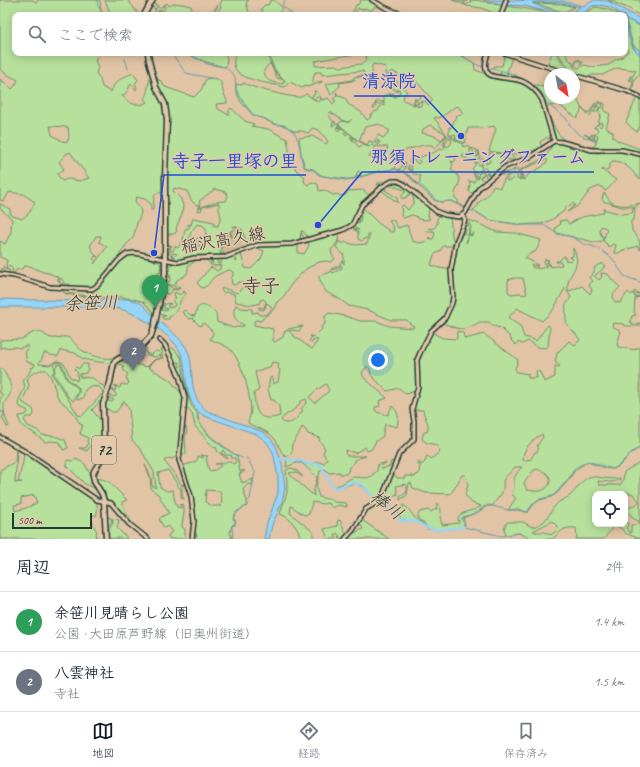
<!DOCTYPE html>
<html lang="ja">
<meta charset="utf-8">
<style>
:root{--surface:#fff;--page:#f2f2f3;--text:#1f2937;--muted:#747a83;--line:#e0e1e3;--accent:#111827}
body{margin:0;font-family:Caveat,"Klee One",sans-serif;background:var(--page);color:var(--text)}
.controls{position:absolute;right:12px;bottom:12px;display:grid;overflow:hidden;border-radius:8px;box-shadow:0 2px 10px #0003}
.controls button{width:36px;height:36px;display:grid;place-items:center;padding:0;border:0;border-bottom:1px solid var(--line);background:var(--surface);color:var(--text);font:20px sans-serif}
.compass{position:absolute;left:544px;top:68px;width:36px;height:36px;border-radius:50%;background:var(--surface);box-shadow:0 2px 10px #0003;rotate:149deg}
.scale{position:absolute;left:12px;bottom:10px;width:80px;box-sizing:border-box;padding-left:4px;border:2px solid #1f3d34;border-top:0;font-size:11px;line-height:14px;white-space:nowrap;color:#1f3d34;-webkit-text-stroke:3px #e5c8ac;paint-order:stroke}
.you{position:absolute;left:378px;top:360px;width:14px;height:14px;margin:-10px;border:3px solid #fff;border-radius:50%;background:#1a73e8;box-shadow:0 0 0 6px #1a73e833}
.badge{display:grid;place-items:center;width:26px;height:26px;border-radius:50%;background:var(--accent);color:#fff;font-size:13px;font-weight:700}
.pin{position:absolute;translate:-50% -33px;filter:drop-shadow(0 1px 2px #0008)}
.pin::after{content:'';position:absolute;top:21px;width:14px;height:12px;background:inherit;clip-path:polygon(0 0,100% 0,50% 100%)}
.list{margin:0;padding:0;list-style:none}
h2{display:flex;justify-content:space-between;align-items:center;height:52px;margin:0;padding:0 16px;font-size:17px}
h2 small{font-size:13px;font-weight:400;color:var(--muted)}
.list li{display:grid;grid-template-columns:26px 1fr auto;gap:12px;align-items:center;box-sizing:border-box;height:60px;padding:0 16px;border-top:1px solid var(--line)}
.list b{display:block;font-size:15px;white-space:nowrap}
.list p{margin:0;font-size:13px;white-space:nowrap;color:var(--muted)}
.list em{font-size:13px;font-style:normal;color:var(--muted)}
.icon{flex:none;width:22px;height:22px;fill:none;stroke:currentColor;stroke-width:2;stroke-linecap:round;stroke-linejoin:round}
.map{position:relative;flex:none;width:640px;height:539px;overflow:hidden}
.search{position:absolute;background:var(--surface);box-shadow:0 2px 10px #0003;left:12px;right:12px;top:12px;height:44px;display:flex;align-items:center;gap:10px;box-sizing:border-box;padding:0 14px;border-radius:8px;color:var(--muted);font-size:15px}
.sheet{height:172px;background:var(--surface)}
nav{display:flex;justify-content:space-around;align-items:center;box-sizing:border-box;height:56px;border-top:1px solid var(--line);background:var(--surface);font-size:11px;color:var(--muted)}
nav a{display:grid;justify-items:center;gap:2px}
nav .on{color:var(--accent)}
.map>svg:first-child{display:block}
.built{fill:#d1b896}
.green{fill:#b7e09c;stroke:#6b8e68;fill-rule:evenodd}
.water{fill:#97d5f8;stroke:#6798aa;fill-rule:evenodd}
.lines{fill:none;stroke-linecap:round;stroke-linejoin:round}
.stream{stroke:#6798aa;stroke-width:1}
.river{stroke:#97d5f8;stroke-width:2.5}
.secondary-casing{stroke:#1f3d34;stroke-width:6}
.primary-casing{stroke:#1f3d34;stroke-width:7}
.secondary{stroke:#e5c8ac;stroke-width:3}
.primary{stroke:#e5c8ac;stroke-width:4}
.labels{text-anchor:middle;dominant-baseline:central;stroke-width:3;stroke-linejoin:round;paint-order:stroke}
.shield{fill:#e5c8ac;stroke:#5a6758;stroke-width:1}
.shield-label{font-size:16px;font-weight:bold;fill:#1f3d34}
.street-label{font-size:17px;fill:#1f3d34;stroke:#e5c8ac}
.water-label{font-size:18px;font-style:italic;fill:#25453e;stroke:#e5c8ac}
.quarter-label{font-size:19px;fill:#1f3d34;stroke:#e5c8ac}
.leader{fill:none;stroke:#1d4ed8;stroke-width:1.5}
.callout-dot{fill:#1d4ed8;stroke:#e5c8ac;stroke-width:1.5}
.callout-label{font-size:18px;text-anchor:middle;font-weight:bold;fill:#1d4ed8;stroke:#e5c8ac;stroke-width:3;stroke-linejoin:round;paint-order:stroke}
</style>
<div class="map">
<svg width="640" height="539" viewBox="0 0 640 539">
<rect width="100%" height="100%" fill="#e1c4a5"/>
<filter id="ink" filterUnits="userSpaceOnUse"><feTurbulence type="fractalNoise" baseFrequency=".025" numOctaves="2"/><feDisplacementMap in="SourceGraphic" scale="8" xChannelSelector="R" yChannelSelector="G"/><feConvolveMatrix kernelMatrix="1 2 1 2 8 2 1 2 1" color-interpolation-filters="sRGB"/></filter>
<g filter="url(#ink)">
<path class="built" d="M232 226 237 227 244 249 232 254 222 256 217 240 219 235 230 231Z"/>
<g class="green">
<path d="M0 0H33L36 3 38 0H100L101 13 98 15H15V53H97L98 55 95 60 98 67 96 73 100 79 102 87 111 92C114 81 123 77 133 73L138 80 135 83 137 88 136 90 132 84 130 85 127 92 122 96C129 102 131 105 140 104L141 105 147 102 144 99C149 92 147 82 152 75L156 88 165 109 166 121V156L168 122 167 108 165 101 157 87 153 73 156 75 158 80 161 81 165 87 194 97 201 90 206 79C223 76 220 83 224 94 225 97 227 99 227 103L216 104 217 108 228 115H229V110L231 108 245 121 254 124 253 126H251L268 129 287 139 291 160 296 170 305 177 304 182 308 185 311 182 318 184 319 191 324 190 333 195 337 194 340 196 346 195 348 191 363 190 370 196 357 209 354 220 349 227 345 229 309 239 303 231H301L304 240 300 241 301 233 299 242 288 244H256L252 236 249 238 252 245H255L245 249 248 247 242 229H238L237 227 232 226 234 229 230 231 233 238H232L230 232 220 237 219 240 224 255H229H222L220 251 221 256C213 257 204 256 195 258 187 259 181 262 172 260L174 257 171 256 172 255 174 257 177 254 174 253 171 254 167 253V255L166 256V245H171L172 246 170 248 171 250 169 249 171 246 167 245 166 252 173 251 175 246 178 248 183 240 185 229 189 228 190 225 189 224 187 226 189 224 191 225 193 218 214 222V226H218L221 217 219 209V203L202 207 201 211 197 210C201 206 220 200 226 201L228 196 226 192 215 189C209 193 205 197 199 201L201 206 198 208 200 206 199 204 196 205 191 200 187 191 174 188 173 191 181 199 183 206 182 214 176 228 177 231 174 234H166V215L167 214 165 212 166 182 165 176 164 193C150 191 155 201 153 210H151V204L145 199 136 197 135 201 140 209 141 213 137 223 133 238 126 245 120 254 118 261 125 256 130 254 153 258 154 261 159 262V260L156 259 163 260 165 262V266L160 263 161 268 163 269 164 267 165 269 160 268 161 272H159L158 275 163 277 164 275V277L156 278 155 280 158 282 160 281 161 282 163 283 161 293 155 291 153 297 159 298V301L154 300V304L158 305 156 315 144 302 138 300 122 297 91 298 66 294 60 289 65 293 88 296 92 294V292L67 288V287L70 288V284H64L62 287 66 288H60L62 284 64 282 61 278 59 279H60L59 282 61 283 58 281V277L49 273 43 272 30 266H24L22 269 16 270 13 275 0 273V271L4 267 3 266 10 271 5 269 2 270 4 273 11 274 13 271 12 268 9 265 7 267 6 266 7 260 0 257V241L5 244 11 232 12 219 0 208V204L10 209V213L13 216 22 219 30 212 35 202 23 194 9 192 4 201 0 200V79L12 89 15 86 18 80 6 74 0 69ZM50 126 68 127 69 138 67 142 62 141 52 135ZM70 152 89 178 80 181 68 179 62 181 57 174 64 169 59 162 66 154ZM197 224 202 225 206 228V234L210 241 206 237 202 239 203 240 206 238 208 241 202 243 199 246 196 245 197 243 201 241V239L207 236 197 238 195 245 188 242 191 232ZM96 236H101V237L99 242 107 247 94 264 96 262 93 259 95 256 98 257 95 255 90 246Z"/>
<path d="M105 0H128L139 15H111Z"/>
<path d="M222 0H249L246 3 250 15H216L213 11 218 5 215 11 217 13 221 6 220 5Z"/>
<path d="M271 0H274L283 8 277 15H264L261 9 265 5H268Z"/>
<path d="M361 0H371L377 4 371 11 365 8 362 10 358 8 354 14H352L356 5H358Z"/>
<path d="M452 0H456L461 2 467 0 466 2 463 3 466 5 471 2 470 0C480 0 489 3 499 5 512 7 542 10 552 15H497L482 8 467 6Z"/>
<path d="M608 0H640V16L630 9Z"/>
<path d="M154 2 162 11 165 8V5L161 7 167 3 169 6C177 1 184 5 191 6L192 10H189L191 15H169V14L168 12H162L159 10 158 11 159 12 157 13 151 5 155 9H156L157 7Z"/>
<path d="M533 3 562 4 575 7 564 12 559 11Z"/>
<path d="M595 7 607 9 621 15H583Z"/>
<path d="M625 18 640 26V53L633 45Z"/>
<path d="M625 22 633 48 640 55V76L638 75 635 78 632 91 638 94H637L630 91 633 83V78H630V80L632 81 629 80 630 76H633L636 70 617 68 602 75H591L589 78 571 72 558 53H565L570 61 573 62 576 61 578 59 583 62 581 65 580 61 579 60 575 63 576 65 573 64V66L578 68 584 65 593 67 609 65 616 59 621 58 628 51 625 45Z"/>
<path d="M188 53H225L227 58 226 66 224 67C211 63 199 61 188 53Z"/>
<path d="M235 53H266C271 62 274 76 284 80L277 78 270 63 264 70C265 83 272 82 283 84L285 80C277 76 270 62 269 53H406L419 56 421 53 422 56 424 53H457L474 63 475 70C482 72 487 75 493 78 506 82 516 79 528 87L521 80 506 79 508 73H509L521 78 531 86 536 85 550 89V98H574L578 100 581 108 589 113 595 103 590 116 587 114 586 115 587 112 581 108V111L577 118 556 103 553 106 549 105 546 108C551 119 554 130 563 139L557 140 553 137 552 138H546L540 142 542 148 540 149 516 154H509L512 156 516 162 509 164 513 162V160H508L509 158 508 156 505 155 506 154 489 151 496 129 494 126 482 128H468L465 143 456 140V137L454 140 456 135 454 134 452 135 453 137H451L452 139 451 137V135H449V127H450L451 128 456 116 463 113 459 107 456 106C451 110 443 116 439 118L436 117 434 118 447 135 435 148H434L432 145C425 144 420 146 413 148 397 152 398 153 395 169L377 172 357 178V176L361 175 360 172 358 171 355 178 346 180 319 175 313 170 305 168 301 153 299 138 312 136 326 144 328 142 327 140 319 130 312 128 308 133 302 131H293L284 125 273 124 265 119 254 116 241 102 236 91V84L242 85 243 83C253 88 291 98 301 97 303 96 305 95 306 94L318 102 321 100 319 96 314 99 311 97 315 94 314 91H317L322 100 328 98 333 104 336 101 333 99 337 96 336 92 339 96 345 98 348 104 361 112 367 120 371 117 370 114 372 115 375 111 377 112 380 107 384 105V102L380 105 377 103 375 105 376 107 373 109V108L377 100 380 102H384V96L386 95H385L394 93 389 95 396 97 394 95 398 96 400 92 399 89 397 90V92L395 89 391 88 393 86V84L388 79 387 75 385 74 386 67 373 64C370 67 374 73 371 77H359L352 81 339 83 340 86 333 92V93L331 95 326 84 346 81 352 80 354 77 364 75 363 71H360L322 75 321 72H315L313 79V83L322 81V82L307 87 305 86 302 88 290 82 284 87C271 83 237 81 234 65 233 62 235 57 235 53ZM366 54 367 61 361 64 340 67 336 65 315 66V61L349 55ZM392 71 403 77 415 80 433 100 428 105 425 101 423 102 420 99 421 96 417 100 415 98 413 104 415 105 416 104 414 103 416 100 418 102 417 105 420 101 422 102 421 106H418L419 107 403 100 404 94 407 92 398 82 388 75 390 72ZM330 112 346 122H349L352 119 349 122 342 121 338 124 360 142 370 147 362 145 359 147 354 142 357 140 353 137 352 139H354L353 141 350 137 353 136 349 133 346 135 343 133 347 132 342 128 338 131 336 128 337 127 340 129 337 126H339L340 128 342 127 336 124 332 126 333 122 336 123 332 120 328 114ZM379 124 390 131 383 138 378 135 374 143H377L378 140 380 143 375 146 388 147 383 160 369 157 375 147 371 145 373 142 369 141 367 145 359 140 365 127ZM430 125 443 132 446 135 441 140 435 136 422 133 423 129Z"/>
<path d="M552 53H556L567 69V72L547 66Z"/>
<path d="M505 54 512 57 507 72H506L507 73 505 78 499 77 501 71 492 68 495 66H502Z"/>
<path d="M637 97 640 98V126L637 132 633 129 626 122Z"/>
<path d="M598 101 605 104 604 111 610 114 606 128 613 132V137L618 141 640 149V153L617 148 610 150 593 149V146H595L598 135 596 134 594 137 595 138 594 139 596 141 588 138V137L593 139V136L591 135 590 137 584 134 590 137 592 134 594 135 598 130 597 128H594V127H595L597 124 600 127 602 125 601 122 598 124 601 114 599 113V108L597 112H593L595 110 597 106 595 107 597 103 598 107 602 108 603 103H601L600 104V102H598Z"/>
<path d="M447 136 463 144 462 146 466 147 467 145 470 147V153L473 155 475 154 471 148 477 150 476 157 479 156 478 150 479 151 480 158 475 160 479 165H482L481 159H486V164L490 162 489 153 504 154 502 155 504 160 507 161 504 162 505 165H508L491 176H490V178L486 177 485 174 487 173 488 175 490 176 486 169 482 165 481 167 483 170 481 169 479 173 484 172V174L480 178 484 181 486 179H488L479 187 477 186 479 188 473 196V193L469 192 470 182 468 181 474 182 476 179 474 174 477 176V179H478L479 178 478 176 479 174 476 172 473 174 474 171 472 169 476 164 475 162 462 157 464 153 461 157 454 158 456 159 454 162 451 161V162L453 164 451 170C453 172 457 173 458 176 463 185 453 190 455 198L458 200V203L466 208V209L451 201 441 202 434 200 416 183 415 181 414 182C411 177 402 170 396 170L400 169 402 166H404L405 165H402L403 163 406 162 405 167 404 166 405 168 403 171 416 181 417 183 420 184V176L416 174H414L407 169 409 165V169L412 171 411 163 409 162 411 158 412 160 415 161 418 164 420 162 418 159C426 153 432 156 439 149L443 150 445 146 443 145 444 142H446L445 145 447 147 450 145 452 141 449 138 446 142 444 140 447 138Z"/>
<path d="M557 142 597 153 617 151 640 156V180C632 171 624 160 612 161L607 171 603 168 602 170 616 180 608 189 605 191 603 188 600 186 590 190 583 200 576 207 567 212 575 205 573 203 565 208 564 211 551 220 541 224H533L522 225 489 220 473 210 479 205 478 203 487 196 493 186 500 188 506 176 508 177 506 180 508 181 512 180 513 175 511 174 508 176H507L508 174 504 173 503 175 497 174H503V172H510L515 169 513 173 517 175V179L520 180V175L516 169 517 168 522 180V177L520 170 546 157 552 145ZM547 159 548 161 542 167 529 174 524 180 521 170Z"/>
<path d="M391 180 384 183 385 184 393 182 397 183 396 184 397 185 400 183 397 182C405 184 416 193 418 200H421L429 207 428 216 430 219 426 220 418 219 416 216 412 215 403 218 401 215 402 212 401 207 403 205 408 210 414 202 413 196 409 194 406 198 404 197 403 199 401 197 406 191C400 188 392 185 387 186L385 190 397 198 398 203 380 189V184L377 185 378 183Z"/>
<path d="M604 193C607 196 608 199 610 201 616 207 633 206 640 203L635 207 634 219 631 221C630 225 633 227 632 231 639 239 640 239 640 250L638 246 621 251 619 253H614L616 245 613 244 608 247 607 244 603 241 607 229 602 226 599 229 601 235 604 237 601 242 599 241C591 244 585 238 578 239 569 234 562 237 555 231L556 227 561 224 559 221 566 220 569 224 582 217 603 213 604 211 603 209 621 214 632 213 634 207H622L603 201 602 198Z"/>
<path d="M362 207 378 223 391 232H393L394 229 389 220H393L398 228 407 225 412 241 420 243 428 241 429 237 431 239H433L435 234 434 231H426L429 228 431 229 434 228 437 224V219L440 215 450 217 452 236 455 245 453 257 452 246H443L440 251 434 255 431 265 439 268 451 270 459 236 460 232 464 234 466 229 463 227 465 223 468 224 469 230 466 243 467 242 469 234 471 236 474 234 473 232 472 235 469 234 471 227 469 223 470 220 497 232 515 233 541 240 536 251 528 255 525 258 535 263V266L531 264 533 268H536L537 264V267L538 269 546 267 544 263 545 259 549 260 547 261 549 262 546 263V265H549V263L551 267 562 265 561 262H556V261H559L564 256H565V260L571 261 573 259 570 257 573 256V248C585 269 562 276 569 291L582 286 590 294 592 290 589 285 593 281 589 278 594 272 595 267 600 264 601 265 602 263 605 266 603 267V269L594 276 599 280 602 277 601 273 608 274 612 280 620 287C616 292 610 294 615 302L620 303 628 292 631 295 635 291 640 294H633L635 297 640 296V297L635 298 634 312 636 315 632 316 630 322 633 324 640 323V326H626L623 324 613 323 612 326 621 331 617 344 618 347 635 350 636 348H640V448C628 452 621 469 612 469 604 469 595 464 587 462L575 470 569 480 557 493 551 497 540 500 534 504 528 512H525L518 510H508L516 498 512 495C517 481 509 481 522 467H515L503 480C505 495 499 495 492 506H487L478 512 463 518 465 525 464 527 440 530 427 529 425 524 418 519V515L420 512 428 510 430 512 437 509 436 503C441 506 442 512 440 517L442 525 459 523 458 517C464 510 474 512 481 506L472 503 465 495 468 485 465 475H462L454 489 450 494 426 493 413 488 411 483H409L407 495 400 500V497L407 492V487L405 484 396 486 398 495 396 494 393 497H382L377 502 365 488 355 483 337 488 334 487 342 484 353 477 367 478 372 476V475L377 471 378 464 386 463 381 465 382 469 390 466 391 461 394 462 393 473 397 478H405V476H410L412 475V477H415L416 475 419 474 420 465 416 463 419 462 421 465 426 461V457L428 456 431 459 440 452 437 445 427 443 422 439 424 432H427C431 424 424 418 423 410H413V406L418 390 406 394 399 388 387 391 371 375 370 369 367 366 362 373 364 378 387 398 379 401 380 406 375 407V410L377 412 388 415 392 406C399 412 399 418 397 427L385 424 383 432V436L376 441 372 449 367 451 365 447 355 453 346 450 345 453 347 456H366L359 458 355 460V462L349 467 348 472 346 474H340V472L329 473 325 469 320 471 316 487 319 497 326 499H331L334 502 346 503 347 507 338 505 333 508 328 503 323 504 312 502 309 514 304 515 291 506 290 513 313 532V539H307L305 537 304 539H301C299 530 291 517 280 514L287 493V482L286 470 291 468 296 470 303 477 295 472 289 473 290 475 314 496C313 485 316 486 317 477L302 463H296L286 467 287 460C297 459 304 465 314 465L316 462H320L323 464 327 459 323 453 325 448 319 440 320 438 308 434 305 429 302 427 299 434 291 446 293 448 291 454 286 457C280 452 279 444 274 438 267 430 256 428 248 423 249 419 251 413 251 408 249 391 243 364 231 350 226 345 216 342 210 339L213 334V332L204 323 200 326 193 319 194 318 189 319 182 312 185 310 190 315 195 316C196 314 196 311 197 309 202 301 211 309 216 313L217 322 233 328 244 326V325C235 321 231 314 236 305L241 308 252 309V313L258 312 260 315C266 316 270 312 272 307L267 303 264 310 259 309V307L264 308 266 301 263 299 260 300V303C249 307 246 303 236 302L234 294 225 292 223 293 221 289 223 288 237 293 244 286 243 282H239L235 285 232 284 231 278 233 276V272L230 270C224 271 219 274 214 277 209 282 209 286 202 288L197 283 211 267 217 271 220 269 221 265 213 266 212 259H220L218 260 217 263 221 264V258L232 256 236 261H237L236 256 241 254 245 268 251 269 261 259 264 251 255 247C268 242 283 248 298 245V253L304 254 309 246 308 241 340 232 337 243 331 250 332 255 335 259 331 262 326 261 319 262 306 269 292 283 284 296 277 302 273 310 262 319 261 321 256 320 254 321V325L273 329V341L275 342 283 337 285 331H288V329L303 326 299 331 292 330 289 331 295 337 312 349 318 340 316 339 314 341 312 340 313 342H311L309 341 312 337 310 336 314 337 322 329 321 327 325 324V316L329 313 345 316 360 321H376L389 326 413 328 414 326 410 324 407 320H391L368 310 349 306 338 298 326 292 319 278V276L331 272V269L340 265 339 268 331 270 333 273 341 269 342 267 340 263 342 261 344 264V255L336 247 339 241 343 244 345 242 355 245 367 244 370 235 368 234 367 239 365 238 362 241 358 239V232L353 229 359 230 353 227 357 224 355 223 359 224 360 223 356 220V219L360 221 361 216 358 215 357 218ZM514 278H523L527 294 523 295 520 293 511 294 508 292V280ZM565 288 571 297 565 306 566 307C564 330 570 324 580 340L575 345 569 341 557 353 555 362 560 366 559 367 555 366V377L544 382 540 372 536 371 537 378H528V374L517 372 515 369 518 360 484 334 465 339 463 333 457 331V339L442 338 430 331 440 322 456 328 463 329 470 327 480 322H489L493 326 501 328 511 338V340L516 345 518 342 522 344 528 341 537 347 546 348 548 346 550 327 548 325 536 341 532 339 524 337 520 326 508 318 517 308C525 313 533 316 542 321L553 310ZM272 362 279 363 278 368 280 370 278 382 273 384 272 377 270 378 268 389 271 400H274L279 406 280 416C258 423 255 412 254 393L259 390 255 372 265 368 270 367ZM326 384 329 391 315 403 309 397 315 391ZM306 399 307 402 301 409 303 411C296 418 295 424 284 423L281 420C286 412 295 413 301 401ZM542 434 543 437 537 446 539 448 537 452H535L530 460 528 459 526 461 523 460C522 449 533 439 542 434ZM537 469C541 471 547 472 549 476 553 482 547 490 540 491 536 492 531 490 527 490L524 483 534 470Z"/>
<path d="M195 259H211V265L207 260H197L188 266C188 277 185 275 177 280L175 285 180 287V289L177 288 178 290 173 289 171 293 167 294 163 291 164 294 162 295 163 291H166L163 289 164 284C169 285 171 288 176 290V288L174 286 164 283 165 281 169 282 171 278 166 276 171 277 169 273 167 272V275H169H165L167 262H170H167L169 266 168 268 169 269H166V271H168L171 269 170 267 173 262Z"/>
<path d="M184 291 186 294C184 296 180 299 180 302 178 308 175 315 169 317V319H163L162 316H166L162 315 159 312 160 302H162L160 301 165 304H161L163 305V307L160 306 162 308 161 310 166 311 167 309 164 308V306L167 303 171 304H168V308L173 307V306L174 307 175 304 173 302 174 298H176L175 296 174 295 175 292 180 295Z"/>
<path d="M34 332C45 331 43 336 51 338 56 339 62 336 66 337 72 338 74 343 78 347 87 356 106 361 118 357L111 362V363L98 362 83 359 75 353 61 350 58 356 50 355 47 353H44L41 361 39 362V364L49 365 57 361 62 362 65 365 70 377 77 381 78 373 74 369 76 367 79 369 82 364H88V368L86 373 80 374V377L93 378 99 384 106 387 104 388 106 392 101 410 100 401 92 410 103 423V447L100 454 94 452 95 448 90 446 87 451 79 448H86L88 443 87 442 88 438 80 434 83 425H81L73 412 58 398 51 377 46 370C38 369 32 373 27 379L29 386 22 402 33 409 34 414 32 417H26L24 420 28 426 37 430 42 435 54 436 65 440 68 448 63 450 60 442 52 441 45 442C41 439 38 436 34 433 26 428 19 427 19 416L26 415 28 412 27 410 20 407 18 402 25 387 23 379 29 374 31 368 34 367 35 364 27 362 25 351 28 350V346H25L21 348 14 347 0 348V340L22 339ZM58 362 62 364 67 378 79 388V393L76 398 77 400 83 398 85 390 90 386 99 387 102 390 103 393 82 416 78 415 75 410 52 374 55 369 53 364Z"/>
<path d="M162 345H164L165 347 162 350V355L163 358 155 360 148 367 170 380 179 391 183 393 184 418H186L184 419V426L186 427 187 434 185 435 186 454H181L172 459 169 458 164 461 177 477 181 485 186 484 182 486V495L184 499 181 498V490L168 470 158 473 160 487 167 491 173 490 174 498 177 507 182 508V505H179L183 504C186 511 182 519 182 527L185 529V539H170L168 535 172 532 168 526 164 528 159 519 163 516 169 513 158 494 151 489 150 477 145 465 151 477 152 486 156 488 154 472 141 450 132 440 129 409 124 401 116 412H112L108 409H106L105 416 106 399 109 400 108 401 112 402 114 400 107 397 108 395 114 397 117 395 112 390 108 394 110 388 113 389V390L115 391 116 386 111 385 117 386V387L120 388 121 384 127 385 129 383 126 378 128 374 124 371 123 365 118 364 116 369 114 370 116 362H128L126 363 128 364 129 362 128 361 131 362 130 360 131 362V363L147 367 154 360 161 358V355H160L155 357 147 355 146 356 147 354 143 350 147 348 145 352 151 355 156 351 158 352 163 348Z"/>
<path d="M171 348 174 349 181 357 186 389 191 405 197 413 199 422 211 437 237 456 240 472 242 471V470L245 471 244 472 239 474 242 483 253 479 252 485 248 484 243 489 247 501V506C241 509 236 512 233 519L235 520V524L232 525 230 532 232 539H193V536H197L194 528 192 502 181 466C188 463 198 465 198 456L203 458V456L201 455 208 456 206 458 209 471 215 470 221 466 219 464H215L221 463 222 464 228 461 234 464 236 462 235 458H231L232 456 231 455H226L223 450 221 453 228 458 227 459 217 451V449L216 447 214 448 195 426 192 413 186 406V398L177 369 180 366 179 362 175 363 172 360 174 359V357H172L168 349ZM206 490 220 491 222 500 221 506H212L205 502Z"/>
<path d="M57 364 61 365 67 380 78 388V392L73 401 69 398 60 384V382L58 381 54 374Z"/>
<path d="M0 368 3 369C5 375 10 380 11 387 12 395 6 399 4 404 3 410 6 421 9 426L8 427H7L2 417 4 416V412H0V399L3 395 0 393Z"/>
<path d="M16 448 17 455 15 483 22 482H18L23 462 24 453 26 452 37 461H39L44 464 45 468 47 467 96 501C98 507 98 510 96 516L92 514C92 522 93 526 97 531L96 534 97 539H0V470L15 462ZM34 495 37 503 26 508 15 511 14 505 21 504V498Z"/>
<path d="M104 458 96 476 98 478 108 481 127 500 122 502C125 511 130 522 137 529L131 525 113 503 107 500 95 479V473Z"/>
<path d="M76 459 85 464 89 472H93L92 479 90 483C96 486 103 492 101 499H97H100L101 497 96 489 85 484 67 466V460L73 461Z"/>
<path d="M640 462V539L625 533 622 529 614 525 604 539H576L577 536 576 528C562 527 562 531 552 539H533L519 533 506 535 504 528 507 522H523L532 527C549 524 549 510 559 502 563 499 568 498 572 494 577 489 582 480 589 477 596 475 608 481 620 478V480L612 482 598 481 599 485H620L623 481 624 472ZM626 492 633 494 639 501C636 506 630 507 625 510V513L627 511 634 519 639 521V523L636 525H631V533L629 532 626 528 628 525V522H625V524H595V494H622ZM552 521 559 528 551 535 545 532H535L533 531Z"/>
<path d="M403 505C409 508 411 513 415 518 418 521 423 523 425 527L415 521 401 520 398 512 403 508Z"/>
<path d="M368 509 365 512 363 521 389 539H340L339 535 337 533 335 535 337 539H328L324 529 338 526 337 521 340 520 345 532 348 536 363 529 361 525 357 526 361 522C362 518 363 511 368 509Z"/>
<path d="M106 517 111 518 112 521 107 529 109 530 113 523 112 519 119 520 117 528 127 538 126 539H122L120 538 106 539Z"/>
</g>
<g class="water">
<path d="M483 0 562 1 583 6 595 0 608 1 640 19V25L625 19 633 45 639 50 640 55C630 47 625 28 625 15H621C614 7 603 4 592 6L581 15H558L525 6 507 5ZM538 2 562 3 580 7C568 18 545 10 532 3Z"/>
<path d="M0 299 79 301 126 299C132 300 139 301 143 305 147 308 150 313 154 316 165 328 184 338 189 354 195 376 187 394 207 411L263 432 271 439 276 446 282 464 285 488 282 503 272 525 269 539H264L267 523 278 493V477L273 452 266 441 256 434 207 417C186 408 187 383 184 364 182 349 172 339 160 330 147 322 134 312 119 309 109 307 97 308 86 307 57 307 29 307 0 307Z"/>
</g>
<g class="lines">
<g class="stream">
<path d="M97 0 98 6 104 15"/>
<path d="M147 0 149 2"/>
<path d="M285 0V1L282 5 293 15"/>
<path d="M152 6 159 15"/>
<path d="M171 53 186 73 215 79"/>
<path d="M187 53 197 59 202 60 207 64 225 67 235 76 236 89 244 103 254 116 266 119 267 121H269C275 126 283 124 289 128 303 137 298 153 304 167L313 169 323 176 347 179H353L378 171 394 169 400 170 411 177 416 184 424 188 437 201 441 202 451 201 466 209"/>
<path d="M458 53C465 57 472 63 480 66 493 70 514 71 524 81"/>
<path d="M125 59 128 69"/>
<path d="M533 87 541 92 547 104 566 118 570 125 576 132 582 136 597 142"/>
<path d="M468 210 474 211 489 220 521 225H544L557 234 572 237 584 244 598 248 612 258 624 276 640 282"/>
<path d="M199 413 197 416C199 433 227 451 242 458"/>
<path d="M246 458H247L255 472 250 499 248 501"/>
<path d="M233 539 232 526 235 525C237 520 234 520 233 517L236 512 246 506"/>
<path d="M532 539 518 533 501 536 464 527V523L461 519 463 517 478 512 483 507 489 505 508 510 518 509 527 512 532 505 540 499 552 496 557 492 569 478 575 468 588 461 613 469C624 464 627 452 640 448"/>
</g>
<path class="river" d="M279 459 301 461 307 464H320L331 484 335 488 340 487 352 482 363 485 380 505 390 507 395 512 400 520 403 521H414L428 528 437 530 464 527"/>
<defs>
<g id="secondary">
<path d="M372 0 384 7 403 15"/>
<path d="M501 15 506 0"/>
<path d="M488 53C478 83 499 75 518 80 528 82 538 92 542 100L554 141"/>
<path d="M504 53 570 74"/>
<path d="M574 75 627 91 640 97"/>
<path d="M0 274 14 276 50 287 92 289 98 285 119 260 127 254 135 253 178 262 194 258 226 257 258 245 292 244 343 230 352 225 362 205 383 186 392 181H398L404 184 437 212 445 215 459 217 465 213 479 188 496 174 505 167 530 157 554 141 562 142 592 150H622L640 154"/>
<path d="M160 340 165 345 179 375 185 398 179 460 191 496 194 521 192 539"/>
<path d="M0 437 28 453 97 500 111 503 129 524 148 539"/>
<path d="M345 539 353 530 366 509 381 500 399 454 414 439V421L412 409 418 387 417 360 420 353 431 331 445 318 452 303 453 297 451 270 456 242 465 220 463 215"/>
</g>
<g id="primary">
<path d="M144 15 150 4 153 0"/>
<path d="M106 539 104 501 102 494 95 483 93 476 94 471 102 458 104 450 103 404 110 383 114 362 118 359 139 349 151 336 155 323 165 273V177L167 120 165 104 156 87 149 61 148 53"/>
</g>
</defs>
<use href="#secondary" class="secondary-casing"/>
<use href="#primary" class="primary-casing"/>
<use href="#secondary" class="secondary"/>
<use href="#primary" class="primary"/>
</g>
</g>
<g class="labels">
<rect class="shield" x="92" y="436" width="24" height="28" rx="3"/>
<g class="shield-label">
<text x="104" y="450">72</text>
</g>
<g class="street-label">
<text transform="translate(223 240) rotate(-10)">稲沢高久線</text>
</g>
<g class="water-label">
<text transform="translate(91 303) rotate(-2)">余笹川</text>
<text transform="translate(387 505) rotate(38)">棒川</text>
</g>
<g class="quarter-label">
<text x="261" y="286">寺子</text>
</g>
</g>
<path class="leader" d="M461 136L424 96H354M318 225L362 172H594M154 253L164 175H306"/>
<g class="callout-dot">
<circle cx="461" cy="136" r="4"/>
<circle cx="318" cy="225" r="4"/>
<circle cx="154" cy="253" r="4"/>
</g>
<g class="callout-label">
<text x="389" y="87">清涼院</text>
<text x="478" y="163">那須トレーニングファーム</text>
<text x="235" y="167">寺子一里塚の里</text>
</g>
</svg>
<div class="controls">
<button><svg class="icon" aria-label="locate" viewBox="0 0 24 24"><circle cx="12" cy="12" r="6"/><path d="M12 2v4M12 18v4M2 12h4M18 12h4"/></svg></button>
</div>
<svg class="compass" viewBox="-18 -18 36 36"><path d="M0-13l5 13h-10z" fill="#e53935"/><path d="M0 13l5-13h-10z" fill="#747a83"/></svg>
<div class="scale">500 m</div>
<div class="you"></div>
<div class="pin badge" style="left:155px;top:308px;background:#2e9e5b">1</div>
<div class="pin badge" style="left:133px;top:371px;background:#6b7280">2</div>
<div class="search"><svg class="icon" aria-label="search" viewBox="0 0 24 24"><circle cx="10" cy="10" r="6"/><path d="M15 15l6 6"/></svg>ここで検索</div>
</div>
<section class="sheet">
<h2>周辺<small>2件</small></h2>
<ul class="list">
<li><span class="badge" style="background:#2e9e5b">1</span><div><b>余笹川見晴らし公園</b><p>公園 · 大田原芦野線（旧奥州街道）</p></div><em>1.4 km</em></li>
<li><span class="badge" style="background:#6b7280">2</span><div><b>八雲神社</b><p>寺社</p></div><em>1.5 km</em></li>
</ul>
</section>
<nav>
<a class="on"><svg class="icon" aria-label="map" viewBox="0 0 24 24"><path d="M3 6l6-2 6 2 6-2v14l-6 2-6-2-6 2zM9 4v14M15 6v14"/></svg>地図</a>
<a><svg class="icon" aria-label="directions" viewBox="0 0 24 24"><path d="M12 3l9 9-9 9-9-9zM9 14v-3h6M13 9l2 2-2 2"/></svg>経路</a>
<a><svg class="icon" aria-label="saved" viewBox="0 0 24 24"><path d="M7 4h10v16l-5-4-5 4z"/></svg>保存済み</a>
</nav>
